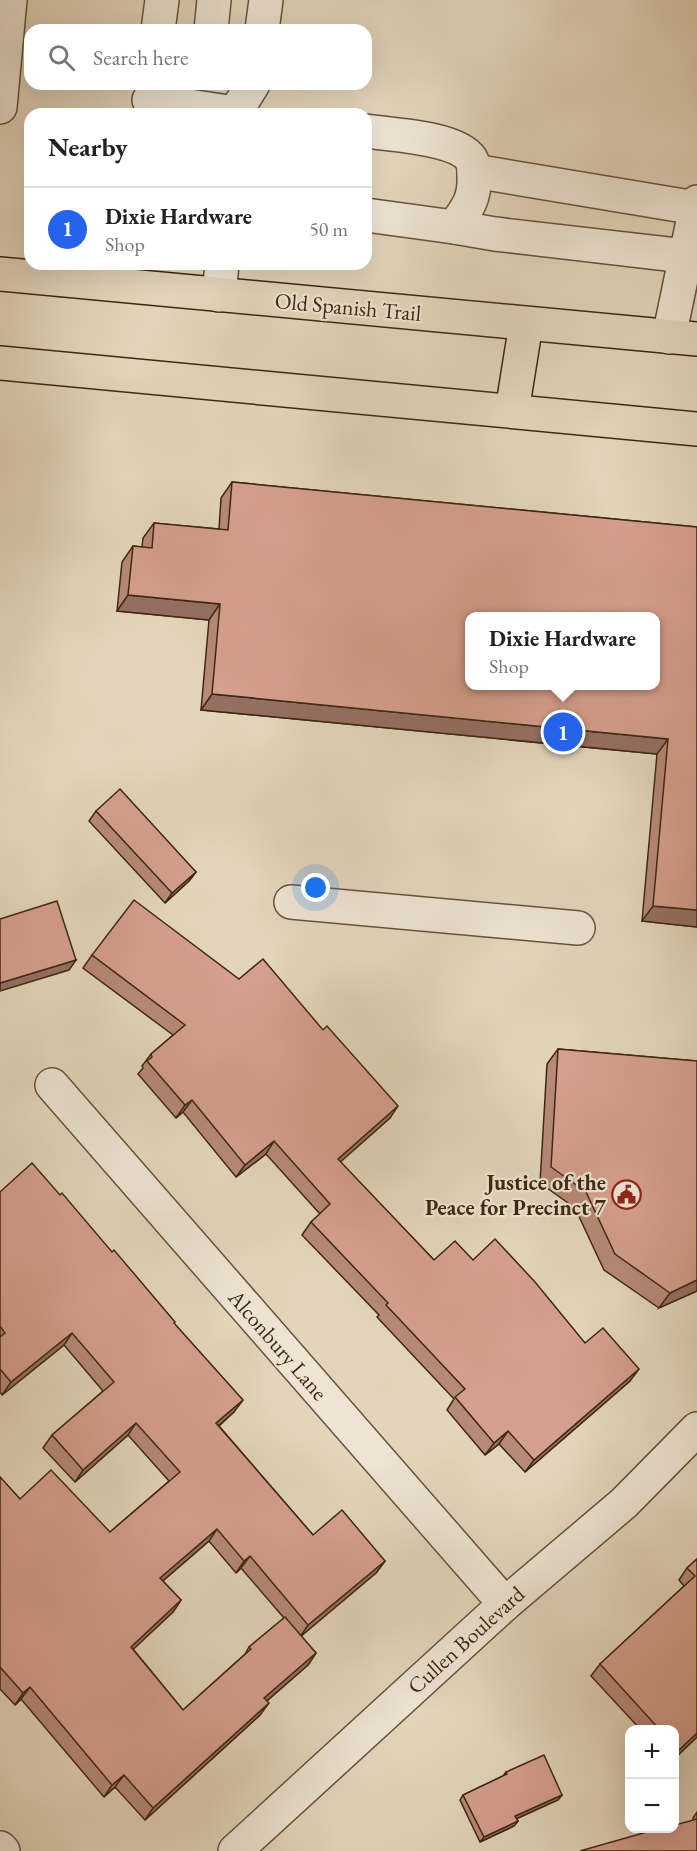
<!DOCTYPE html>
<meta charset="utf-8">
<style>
:root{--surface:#fff;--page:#f6f6f6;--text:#222;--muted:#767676;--line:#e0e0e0;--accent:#2563eb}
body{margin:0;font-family:"EB Garamond",serif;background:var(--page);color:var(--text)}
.controls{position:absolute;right:18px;bottom:18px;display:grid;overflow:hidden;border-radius:12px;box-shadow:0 6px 24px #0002}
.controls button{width:54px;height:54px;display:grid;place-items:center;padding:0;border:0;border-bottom:2px solid var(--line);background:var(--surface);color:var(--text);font:30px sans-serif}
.you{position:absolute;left:316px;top:888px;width:21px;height:21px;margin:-15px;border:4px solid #fff;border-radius:50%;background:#1a73e8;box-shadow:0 0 0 9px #1a73e833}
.badge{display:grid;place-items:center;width:39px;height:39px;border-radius:50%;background:var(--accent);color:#fff;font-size:20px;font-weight:700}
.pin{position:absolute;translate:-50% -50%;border:3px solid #fff;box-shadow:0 2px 6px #0006}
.popup{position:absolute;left:465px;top:612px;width:195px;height:78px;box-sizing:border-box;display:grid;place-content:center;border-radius:12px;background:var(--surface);filter:drop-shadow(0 2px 4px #0005);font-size:20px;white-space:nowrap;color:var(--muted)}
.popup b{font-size:22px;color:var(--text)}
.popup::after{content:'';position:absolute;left:50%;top:100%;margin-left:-12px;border:12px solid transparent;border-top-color:var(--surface)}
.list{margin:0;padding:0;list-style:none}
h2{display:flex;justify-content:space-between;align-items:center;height:78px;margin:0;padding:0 24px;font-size:26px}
h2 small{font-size:20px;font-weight:400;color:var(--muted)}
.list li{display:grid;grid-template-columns:39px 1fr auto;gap:18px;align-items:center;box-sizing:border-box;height:84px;padding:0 24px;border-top:2px solid var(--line)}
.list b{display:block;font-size:22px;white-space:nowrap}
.list p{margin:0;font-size:20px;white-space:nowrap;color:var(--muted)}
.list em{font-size:20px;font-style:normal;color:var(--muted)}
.icon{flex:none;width:33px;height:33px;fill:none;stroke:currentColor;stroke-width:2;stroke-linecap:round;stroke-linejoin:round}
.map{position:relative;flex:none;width:697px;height:1851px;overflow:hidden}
.search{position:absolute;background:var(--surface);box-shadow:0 6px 24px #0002;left:24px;top:24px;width:348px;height:66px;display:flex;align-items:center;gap:15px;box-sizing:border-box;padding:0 21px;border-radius:18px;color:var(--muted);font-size:22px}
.panel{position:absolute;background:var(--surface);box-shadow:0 6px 24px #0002;left:24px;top:108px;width:348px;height:162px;border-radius:18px}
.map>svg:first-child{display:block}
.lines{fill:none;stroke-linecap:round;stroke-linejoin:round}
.minor-casing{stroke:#67523c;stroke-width:36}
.major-casing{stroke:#3e2711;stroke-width:36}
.minor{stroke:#ede4d3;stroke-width:33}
.major{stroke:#e3d5bb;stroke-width:33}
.wall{fill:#b78979;stroke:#3e2711;stroke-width:1.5;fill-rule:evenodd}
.shaded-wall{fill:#956f63;stroke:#3e2711;stroke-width:1.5}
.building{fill:#d59f8d;stroke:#3e2711;stroke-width:1.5;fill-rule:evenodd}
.labels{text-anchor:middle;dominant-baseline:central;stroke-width:4.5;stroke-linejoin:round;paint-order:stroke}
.street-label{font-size:22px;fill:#3e2711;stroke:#ede4d3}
.poi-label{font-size:22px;font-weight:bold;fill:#3e2711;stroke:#ede4d3;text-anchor:end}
</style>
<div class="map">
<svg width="697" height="1851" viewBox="0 0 697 1851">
<rect width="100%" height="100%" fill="#e3d5bb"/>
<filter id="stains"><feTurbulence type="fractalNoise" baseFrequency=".00333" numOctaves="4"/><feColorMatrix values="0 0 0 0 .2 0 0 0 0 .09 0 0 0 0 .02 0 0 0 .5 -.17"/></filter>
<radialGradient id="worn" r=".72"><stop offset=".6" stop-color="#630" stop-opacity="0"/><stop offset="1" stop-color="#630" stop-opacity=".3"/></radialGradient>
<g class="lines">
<defs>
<g id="minor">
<path d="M158 30 162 0"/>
<path d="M211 30 214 0"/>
<path d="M262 30 266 0"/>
<path d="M149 100 235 113"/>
<path d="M0 107 10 0"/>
<path d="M235 113 253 84"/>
<path d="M366 131C391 135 456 137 471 159 474 164 474 172 474 177 475 199 467 209 454 227L366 215"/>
<path d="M474 171 696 208"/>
<path d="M454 227 495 234 685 256"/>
<path d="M219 295 222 264"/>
<path d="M669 337 697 202"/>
<path d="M291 902 578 928"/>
<path d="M52 1085 505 1604"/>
<path d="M0 1848 3 1851"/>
<path d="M235 1851 505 1604 624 1503 697 1429"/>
</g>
<g id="major">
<path d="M0 274 697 339"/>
<path d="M0 363 697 429"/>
<path d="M512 411 526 324"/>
</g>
</defs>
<use href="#minor" class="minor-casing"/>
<use href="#major" class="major-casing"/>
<use href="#minor" class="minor"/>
<use href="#major" class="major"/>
</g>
<g class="wall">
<path d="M232 482 697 527V927L642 921 657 754 201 710 209 620 117 611 122 562 133 546 142 547 143 538 154 523 219 529 221 498Z"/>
<path d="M96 811 196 872 189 881 165 903 89 821Z"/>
<path d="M92 955 390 1118 340 1162 434 1260H473L585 1343 630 1381 525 1472 499 1444 485 1455 447 1410 454 1399 377 1317 379 1315 302 1235 311 1222 320 1214 266 1154 236 1177 183 1112 176 1118 138 1074 143 1068 142 1066 151 1054 173 1035 83 968Z"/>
<path d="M558 1049 697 1061V1291L659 1308 604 1270 575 1208 540 1183 547 1064Z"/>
<path d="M0 1192 174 1323 234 1412 219 1426 313 1535 385 1561 376 1573 301 1636 316 1653 308 1665 267 1701 260 1715 145 1820 115 1787 104 1797 21 1699 15 1705 0 1689V1477L20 1499 110 1532 169 1481 128 1435 75 1482 43 1448 52 1435 103 1391 64 1345 2 1395 0 1392ZM209 1541 236 1573 241 1568 284 1618 249 1647 245 1654 183 1710 133 1649 173 1612 181 1600 163 1581Z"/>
<path d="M697 1559V1737L675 1758V1730H641L591 1676 600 1664 684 1586 679 1580 687 1568Z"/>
<path d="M506 1772 562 1795 558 1800 516 1819 518 1821 514 1826 480 1842 460 1800 463 1795 503 1776Z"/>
<path d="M697 1812V1851L693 1818Z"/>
</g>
<g class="shaded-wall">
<path d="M128 595 220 604 209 620 117 611Z"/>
<path d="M212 694 668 739 657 754 201 710Z"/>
<path d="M196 872 189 881 165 903 172 893Z"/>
<path d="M653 906 697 910V927L642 921Z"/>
<path d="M76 960 69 970 0 991V983Z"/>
<path d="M192 1100 183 1112 176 1118 185 1105Z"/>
<path d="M398 1106 390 1118 329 1172 338 1159Z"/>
<path d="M274 1141 266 1154 236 1177 245 1165Z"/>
<path d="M697 1280V1291L659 1308 670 1293Z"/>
<path d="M72 1333 64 1345 2 1395 11 1382Z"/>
<path d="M639 1369 630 1381 525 1472 534 1460Z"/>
<path d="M243 1400 234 1412 208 1435 216 1423Z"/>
<path d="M136 1423 128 1435 75 1482 83 1470Z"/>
<path d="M508 1431 499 1444 485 1455 494 1443Z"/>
<path d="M217 1529 209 1541 152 1590 160 1578Z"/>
<path d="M250 1556 241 1568 236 1573 244 1561Z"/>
<path d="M385 1561 376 1573 300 1637 308 1625Z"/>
<path d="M181 1600 173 1612 123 1659 131 1647Z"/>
<path d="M316 1653 308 1665 256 1710 264 1698Z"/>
<path d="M30 1687 21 1699 15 1705 23 1693Z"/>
<path d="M269 1703 260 1715 145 1820 153 1808Z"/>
<path d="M697 1733V1737L675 1758V1756L679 1750Z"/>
<path d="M124 1775 115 1787 104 1797 112 1785Z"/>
<path d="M562 1795 558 1800 511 1821 515 1816Z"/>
<path d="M518 1821 514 1826 480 1842 484 1837Z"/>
</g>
<g class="building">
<path d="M232 482 697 527V910L653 906 668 739 212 694 220 604 128 595 133 546 152 548 154 523 228 530ZM470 616H656V686H470Z"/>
<path d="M120 789 196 872 172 893 96 811Z"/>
<path d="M134 900 239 979 263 959 323 1030 327 1026 398 1106 338 1159 434 1260 455 1241 473 1260 495 1239 535 1282 585 1343 603 1328 639 1369 534 1460 508 1431 494 1443 455 1397 465 1389 386 1305 388 1303 311 1222 330 1204 274 1141 245 1165 192 1100 185 1105 147 1061 152 1057 151 1054 185 1025 92 955Z"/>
<path d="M57 901 76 960 0 983V919Z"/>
<path d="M558 1049 697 1061V1280L670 1293 615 1254 586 1192 551 1167Z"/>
<path d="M32 1163 60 1195 62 1193 112 1252 114 1250 175 1322 174 1323 243 1400 216 1423 313 1535 342 1510 385 1561 308 1625 250 1556 244 1561 217 1529 160 1578 181 1600 131 1647 183 1710 251 1649 249 1647 285 1617 316 1653 264 1698 269 1703 153 1808 124 1775 112 1785 30 1687 23 1693 0 1667V1477L20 1499 51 1470 110 1532 180 1472 136 1423 83 1470 52 1435 114 1382 72 1333 11 1382 0 1369V1337L5 1333 0 1326V1192Z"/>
<path d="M697 1559V1733L679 1750 675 1745V1730H660L600 1664 695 1576 687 1568Z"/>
<path d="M544 1755 562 1795 515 1816 518 1821 484 1837 463 1795 507 1774 506 1772Z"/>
<path d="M697 1819V1851H580L661 1828H675V1825Z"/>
</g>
<defs>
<symbol id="civic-ring" viewBox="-11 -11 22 22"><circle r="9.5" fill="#ede4d3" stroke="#8f2418" stroke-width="1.5"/><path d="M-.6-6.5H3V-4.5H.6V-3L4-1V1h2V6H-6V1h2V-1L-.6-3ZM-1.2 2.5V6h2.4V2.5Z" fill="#8f2418"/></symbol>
</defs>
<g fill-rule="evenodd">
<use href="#civic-ring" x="610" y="1178" width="33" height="33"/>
</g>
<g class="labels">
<g class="street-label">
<text transform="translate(348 307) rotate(5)">Old Spanish Trail</text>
<text transform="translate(278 1345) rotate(49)">Alconbury Lane</text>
<text transform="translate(466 1640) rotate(-42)">Cullen Boulevard</text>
</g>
<g class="poi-label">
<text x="606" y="1182">Justice of the<tspan x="606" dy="25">Peace for Precinct 7</tspan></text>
</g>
</g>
<rect width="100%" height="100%" filter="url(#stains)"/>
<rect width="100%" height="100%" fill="url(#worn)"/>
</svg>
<div class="controls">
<button>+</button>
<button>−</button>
</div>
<div class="you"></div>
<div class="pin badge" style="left:563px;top:732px">1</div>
<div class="popup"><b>Dixie Hardware</b>Shop</div>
<div class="search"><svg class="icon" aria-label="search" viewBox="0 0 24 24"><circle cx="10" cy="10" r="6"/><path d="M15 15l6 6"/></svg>Search here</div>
<section class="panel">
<h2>Nearby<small></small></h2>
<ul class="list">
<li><span class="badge">1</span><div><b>Dixie Hardware</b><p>Shop</p></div><em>50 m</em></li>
</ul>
</section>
</div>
